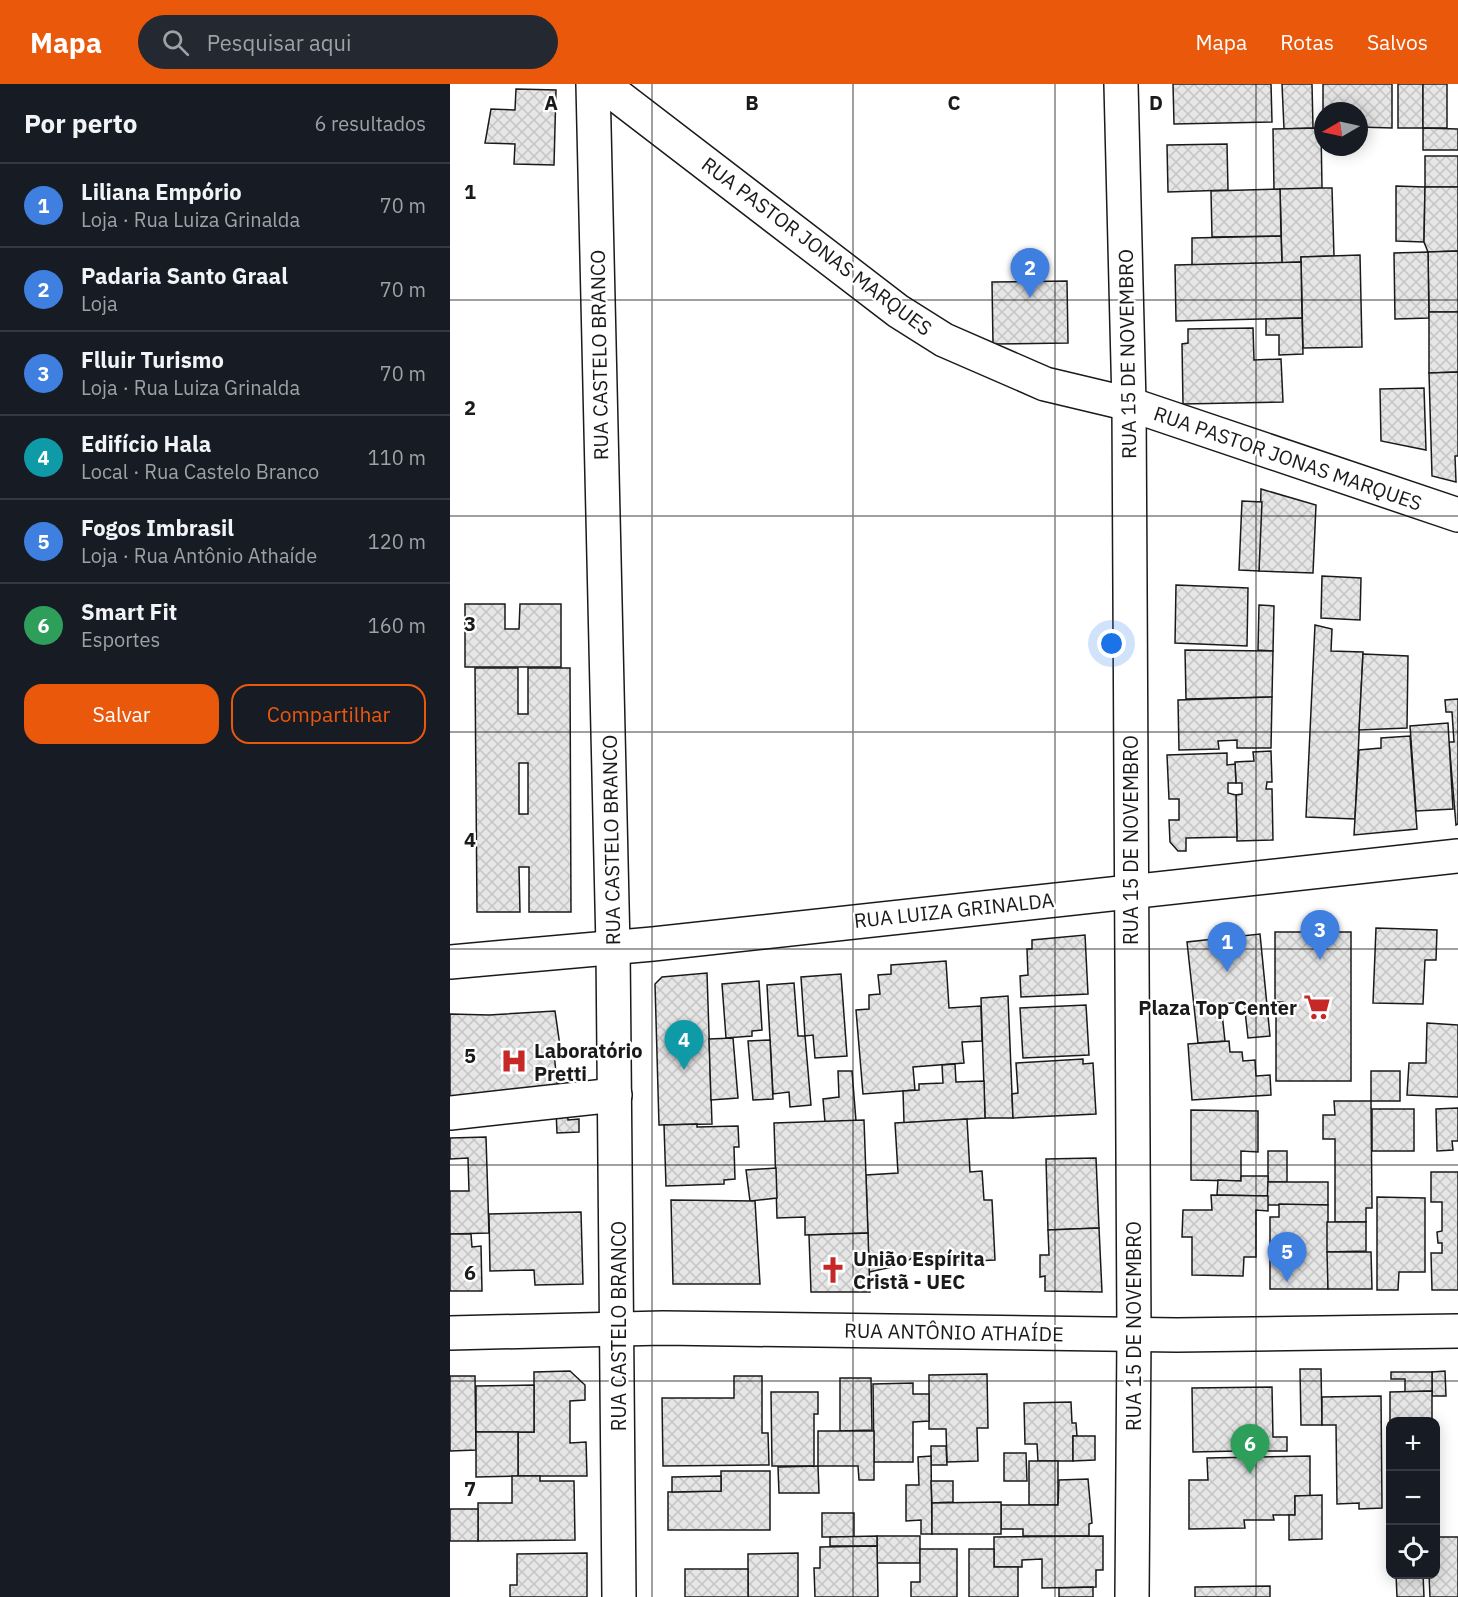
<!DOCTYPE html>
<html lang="pt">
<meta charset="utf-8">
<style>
:root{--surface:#171b24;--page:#242831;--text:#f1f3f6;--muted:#9ea1a6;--line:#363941;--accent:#ea580c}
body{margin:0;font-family:"IBM Plex Sans",sans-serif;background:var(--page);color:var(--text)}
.controls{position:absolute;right:18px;bottom:18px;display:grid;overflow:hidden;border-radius:12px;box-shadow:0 3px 15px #0003}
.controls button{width:54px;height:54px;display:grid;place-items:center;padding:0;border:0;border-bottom:2px solid var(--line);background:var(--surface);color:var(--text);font:30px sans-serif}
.compass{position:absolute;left:864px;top:18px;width:54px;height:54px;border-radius:50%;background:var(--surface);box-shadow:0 3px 15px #0003;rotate:261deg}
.you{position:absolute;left:662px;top:560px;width:21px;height:21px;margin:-15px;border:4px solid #fff;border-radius:50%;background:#1a73e8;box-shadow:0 0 0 9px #1a73e833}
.badge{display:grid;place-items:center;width:39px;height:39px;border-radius:50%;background:var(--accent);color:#fff;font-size:20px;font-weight:700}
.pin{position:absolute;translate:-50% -50px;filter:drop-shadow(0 2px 3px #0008)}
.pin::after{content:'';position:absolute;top:32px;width:21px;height:18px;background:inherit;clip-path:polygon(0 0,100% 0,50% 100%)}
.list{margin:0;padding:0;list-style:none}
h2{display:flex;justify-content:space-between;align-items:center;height:78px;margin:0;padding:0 24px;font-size:26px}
h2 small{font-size:20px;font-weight:400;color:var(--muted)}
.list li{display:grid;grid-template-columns:39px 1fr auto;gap:18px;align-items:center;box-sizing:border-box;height:84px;padding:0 24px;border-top:2px solid var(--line)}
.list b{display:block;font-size:22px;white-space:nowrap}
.list p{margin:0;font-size:20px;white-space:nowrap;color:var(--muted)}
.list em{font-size:20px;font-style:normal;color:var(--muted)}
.actions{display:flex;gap:12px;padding:18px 24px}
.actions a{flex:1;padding:14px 0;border:2px solid var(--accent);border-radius:18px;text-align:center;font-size:21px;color:var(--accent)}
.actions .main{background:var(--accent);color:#fff}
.icon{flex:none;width:33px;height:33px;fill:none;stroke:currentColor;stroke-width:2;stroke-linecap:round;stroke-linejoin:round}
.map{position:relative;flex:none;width:1008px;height:1513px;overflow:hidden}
header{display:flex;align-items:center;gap:36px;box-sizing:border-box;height:84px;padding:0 30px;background:var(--accent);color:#fff}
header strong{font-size:28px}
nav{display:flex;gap:33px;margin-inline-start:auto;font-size:21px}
.search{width:420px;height:54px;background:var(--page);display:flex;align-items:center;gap:15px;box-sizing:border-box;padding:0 21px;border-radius:33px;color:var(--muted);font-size:22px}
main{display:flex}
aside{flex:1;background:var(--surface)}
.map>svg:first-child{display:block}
.building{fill:url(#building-cross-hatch);stroke:#1a1a1a;stroke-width:1.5;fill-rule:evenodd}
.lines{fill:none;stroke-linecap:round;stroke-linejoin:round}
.minor-casing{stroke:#1a1a1a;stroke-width:36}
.major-casing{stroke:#1a1a1a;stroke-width:36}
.minor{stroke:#fff;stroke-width:33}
.major{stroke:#fff;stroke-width:33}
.grid{fill:none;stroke:#1a1a1a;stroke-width:1.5;stroke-opacity:0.55}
.labels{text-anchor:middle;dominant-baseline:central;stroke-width:4.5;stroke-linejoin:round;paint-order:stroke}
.street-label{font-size:20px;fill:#1a1a1a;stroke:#fff}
.poi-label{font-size:20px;font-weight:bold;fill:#1a1a1a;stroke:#fff;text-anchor:start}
.grid-label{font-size:20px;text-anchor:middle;font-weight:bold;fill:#1a1a1a;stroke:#fff;stroke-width:4.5;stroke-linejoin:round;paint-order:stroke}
</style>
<header>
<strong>Mapa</strong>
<div class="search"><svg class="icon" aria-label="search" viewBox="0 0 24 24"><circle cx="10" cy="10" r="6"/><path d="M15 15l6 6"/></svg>Pesquisar aqui</div>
<nav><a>Mapa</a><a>Rotas</a><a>Salvos</a></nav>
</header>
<main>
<aside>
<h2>Por perto<small>6 resultados</small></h2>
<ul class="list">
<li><span class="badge" style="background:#3f7fe0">1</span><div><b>Liliana Empório</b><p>Loja · Rua Luiza Grinalda</p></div><em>70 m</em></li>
<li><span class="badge" style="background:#3f7fe0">2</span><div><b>Padaria Santo Graal</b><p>Loja</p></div><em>70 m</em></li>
<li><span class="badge" style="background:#3f7fe0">3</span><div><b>Flluir Turismo</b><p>Loja · Rua Luiza Grinalda</p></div><em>70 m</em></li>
<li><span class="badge" style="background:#0f9aa8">4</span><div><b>Edifício Hala</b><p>Local · Rua Castelo Branco</p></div><em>110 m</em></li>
<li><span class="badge" style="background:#3f7fe0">5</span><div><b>Fogos Imbrasil</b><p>Loja · Rua Antônio Athaíde</p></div><em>120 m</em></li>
<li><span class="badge" style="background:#2e9e5b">6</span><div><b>Smart Fit</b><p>Esportes</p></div><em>160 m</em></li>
</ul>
<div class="actions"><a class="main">Salvar</a><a>Compartilhar</a></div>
</aside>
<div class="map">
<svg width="1008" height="1513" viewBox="0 0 1008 1513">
<defs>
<pattern id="building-cross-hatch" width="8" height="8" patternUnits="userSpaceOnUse" patternTransform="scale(1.5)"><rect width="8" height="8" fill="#e6e6e6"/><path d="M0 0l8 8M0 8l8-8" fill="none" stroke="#c5c5c5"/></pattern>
</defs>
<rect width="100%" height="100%" fill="#fff"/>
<g class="building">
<path d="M723 0H821L822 38 724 40Z"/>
<path d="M832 0H862L863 44 834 45Z"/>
<path d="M873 0H942V44L909 43V27H873Z"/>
<rect x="948" y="0" width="25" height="44"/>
<rect x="973" y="0" width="24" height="44"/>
<path d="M66 5 106 6 104 81 64 80 65 60 35 59 41 25 65 26Z"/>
<path d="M871 44 872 104 824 106 823 45Z"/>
<path d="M973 44 1008 45V66H973Z"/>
<path d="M777 60 778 106 718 108 717 61Z"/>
<rect x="975" y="72" width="33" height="31"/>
<path d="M946 102 975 103 974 158 946 157Z"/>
<path d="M975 103H1008V167L978 168 974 158Z"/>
<path d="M872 104H882L884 172 851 173V178L832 179 830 105Z"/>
<path d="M830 105 831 152 762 153 761 107Z"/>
<path d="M831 152 832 179 742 181V154Z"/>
<path d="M1008 167V228H979L978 168Z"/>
<path d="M978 168 979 234 945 235 944 169Z"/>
<path d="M910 171 912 263 853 264 851 173Z"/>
<path d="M851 178 852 234 726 237 725 181Z"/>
<path d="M617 197 618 259 543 260 542 198Z"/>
<path d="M979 228H1008V288L979 289Z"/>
<path d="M852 234 853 270 829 271V251H816V235Z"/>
<path d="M803 244 804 276 831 275 833 318 733 320 732 260 738 259V245Z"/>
<path d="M1008 288V372H1005L1006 398 982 392 979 289Z"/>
<path d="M974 304 976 366 931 357 930 305Z"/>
<path d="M811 405 866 421 863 489 809 487Z"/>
<path d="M792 417 812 418 809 487 789 486Z"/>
<path d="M872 492 911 494 910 536 871 534Z"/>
<path d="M726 501 798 504 797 562 725 559Z"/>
<path d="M15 520H55V545H69L70 520H111V583H15Z"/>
<path d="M809 521 824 522 823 567 808 566Z"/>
<path d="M865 541 882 545 881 567 913 568 905 735 856 733Z"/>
<path d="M735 566 823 567 822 613 736 615Z"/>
<path d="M913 570 958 572 957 644 909 646Z"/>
<path d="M25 584H68V630H78V584H120L121 828H79V783H69L70 828H27ZM69 679H78V730H69Z"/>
<path d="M822 613 821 664H787V656L768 657 769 665 729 666 728 616Z"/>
<path d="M1008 615V740L1006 741 999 658H1004L1002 628H996L995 616Z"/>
<path d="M998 639 1003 725 966 727 960 642Z"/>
<path d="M960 652 967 745 904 751 909 666 931 664V654Z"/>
<path d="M821 667 822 698H817L816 705H822L823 756 787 757 786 711 792 710V699H786L785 678 804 677 803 668Z"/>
<path d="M777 669V681L785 680 786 699H778V709L786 711 787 753 736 754V767H728L720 758 719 736H729V715H719L717 671Z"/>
<path d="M926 844 987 846 986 876H975L973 920 923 919Z"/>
<path d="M825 848H901V997H826V928H833V918H825Z"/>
<path d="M810 850 820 952 798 954 794 918 771 920 775 957 748 959 737 858Z"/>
<path d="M635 851 638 910 571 913 570 892 578 891 577 865H582V856Z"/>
<path d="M496 877 499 924 531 922 532 957 512 958 514 979 463 983 465 1006 413 1010 406 926 419 925V911L430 910 428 891 441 890V881Z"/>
<path d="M257 889 262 1040 209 1041 205 900 212 893Z"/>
<path d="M391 890 397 972 365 974 363 951 355 952 351 893Z"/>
<path d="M309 897 312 946 302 947V952L276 954 272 900Z"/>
<path d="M344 899 348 952H355L361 1021 340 1023 339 1008 323 1010 317 901Z"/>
<path d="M558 912 563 1034H535L531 914Z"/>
<path d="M636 921 639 971 573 974 570 924Z"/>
<path d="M105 927 111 969H104L108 1008 0 1016V930L39 931Z"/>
<path d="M977 939 1008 941V1013L957 1011 959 979H976Z"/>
<path d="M283 954 288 1014 261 1016 259 955Z"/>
<path d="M320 956 323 1015 303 1016 298 957Z"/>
<path d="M779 957 780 968H792L793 977 805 976 806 992 820 991 821 1011 742 1016 738 960Z"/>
<path d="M633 975V980L643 979 646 1030 563 1034 562 1010 568 1009 566 979Z"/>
<path d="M505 980 506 998 534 997 535 1034 454 1039 453 1007 469 1006V1000L493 999 492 981Z"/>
<path d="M388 987H402L406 1037 375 1038 373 1015 389 1013Z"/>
<rect x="921" y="987" width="29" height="30"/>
<path d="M884 1017H921L922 1124H916V1138H885V1055H873V1031H885Z"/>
<path d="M117 1024 118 1036 129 1035V1048L107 1049 106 1026Z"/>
<path d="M1008 1024V1057H1002L1003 1066 987 1067 986 1025Z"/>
<rect x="922" y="1025" width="42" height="42"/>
<path d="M741 1026 808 1027V1068L791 1067V1097L741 1096Z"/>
<path d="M517 1035 520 1088 532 1087 534 1116H542L545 1176 502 1178 501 1171 465 1172 451 1181 419 1188 416 1091 448 1089 445 1039Z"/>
<path d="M414 1036 418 1149 355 1151V1133L327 1134 324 1039Z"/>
<path d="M247 1040V1043L288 1042 289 1063H284L285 1095 274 1096V1100L216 1102 214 1041Z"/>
<path d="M36 1053 39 1149 0 1150V1107H19L18 1074 0 1075V1054Z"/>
<rect x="818" y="1067" width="19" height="31"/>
<path d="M646 1074 649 1144 598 1146 596 1075Z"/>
<path d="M326 1084 327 1114 300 1117 296 1086Z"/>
<path d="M981 1088H1008V1206H982L981 1169H992V1159H988L987 1148 992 1147V1118H981Z"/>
<path d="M791 1092H818V1112L767 1111 768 1096 791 1097Z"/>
<path d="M818 1098H878V1121H817Z"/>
<path d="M761 1111 818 1112V1127L806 1126V1173H794L793 1192 742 1191V1153H732L733 1126H762Z"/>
<path d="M927 1113 975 1114V1188H949L948 1206H927Z"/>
<path d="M221 1116 305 1117 310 1200H223Z"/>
<path d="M829 1120 878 1121V1205H820V1133H829Z"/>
<path d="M131 1128 133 1200 85 1201 84 1186 40 1187 39 1130Z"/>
<path d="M877 1138H916V1167L877 1168Z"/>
<path d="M649 1144 652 1208 595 1207V1192L590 1193V1171H599L598 1146Z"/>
<path d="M418 1149 420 1208H361L359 1151Z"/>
<path d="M0 1150H21L22 1163 31 1162 32 1207H0Z"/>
<path d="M877 1168H921L922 1205H878Z"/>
<path d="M850 1285H871L872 1341H851Z"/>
<path d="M120 1287 135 1301V1316L120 1317V1359L136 1358 137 1392H68V1348H84V1288Z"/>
<path d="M995 1287 996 1312H982V1288Z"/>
<path d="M941 1288H982V1307L955 1308V1295H941Z"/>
<path d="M537 1290 538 1344H527L528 1377 497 1378 496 1345H479V1291Z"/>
<path d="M0 1292H25L26 1366 0 1367Z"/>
<path d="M284 1292H312V1349H318L319 1381 213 1382 212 1314H284Z"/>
<path d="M390 1294H421L422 1346 390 1347Z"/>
<path d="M463 1299V1310H479V1337L463 1338V1378H424L423 1300Z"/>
<path d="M84 1301V1348H26V1302Z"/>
<path d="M822 1303 823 1353H837V1367H812V1354H788V1367L743 1368 742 1304Z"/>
<path d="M982 1307V1338H940V1349V1308Z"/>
<path d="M321 1308H368V1330H364V1382H322Z"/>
<path d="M931 1312 932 1424 909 1425V1419L887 1420 886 1341H872V1313Z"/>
<path d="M621 1318 622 1339H626L627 1352H623V1377H588L587 1360H575L574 1319Z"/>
<path d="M368 1347H424V1396H409L408 1382H368Z"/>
<path d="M26 1348H68V1392L26 1393Z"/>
<path d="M623 1352H645V1376L623 1377Z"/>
<path d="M481 1362H496L497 1381H481Z"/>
<path d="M554 1369H576L577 1397H554Z"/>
<path d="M481 1372 482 1450H471V1436L456 1437V1401H469L468 1373Z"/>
<path d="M860 1372V1412H845V1431H823L824 1436H794L795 1444 739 1445V1396H758L757 1374Z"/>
<rect x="579" y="1377" width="29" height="44"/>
<path d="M368 1382 369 1409H329L328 1383Z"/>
<path d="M271 1387H320V1446H218V1408L271 1407Z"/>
<path d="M62 1392H90V1397H124L125 1456 28 1457V1419H62Z"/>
<path d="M271 1392V1407L222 1408V1393Z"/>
<path d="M638 1395 642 1439 639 1440V1452H573V1445H551V1421H608L609 1396Z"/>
<path d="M481 1397H503V1418L482 1419Z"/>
<path d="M872 1411V1455L839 1456V1431H845V1412Z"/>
<path d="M551 1418V1450H482V1419Z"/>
<rect x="0" y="1425" width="28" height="32"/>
<rect x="372" y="1429" width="32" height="24"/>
<rect x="427" y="1452" width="43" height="27"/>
<path d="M427 1452V1462H380V1453Z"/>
<path d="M653 1452V1486H646V1503L592 1504V1475L572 1476V1483H544V1453Z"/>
<path d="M986 1453H1008V1513H980L979 1490H986Z"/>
<path d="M427 1462 428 1513H365L364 1484H370V1463Z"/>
<path d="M470 1465H507V1513H461V1498H470Z"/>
<path d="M519 1465H544V1483H568V1513H519Z"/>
<path d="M137 1469V1513H60V1501H67V1470Z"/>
<path d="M348 1469V1513H298V1470Z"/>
<rect x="235" y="1485" width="63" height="28"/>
<path d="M946 1490H973L974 1513H947Z"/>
<path d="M820 1502V1513H745V1503Z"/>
<path d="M643 1503V1513H609V1504Z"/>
</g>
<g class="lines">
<defs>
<g id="minor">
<path d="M152 0 448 227 494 256 595 300 679 320 1008 431"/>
<path d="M671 0 679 320 684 1251 682 1513"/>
<path d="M0 878 203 860 1008 772"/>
<path d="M0 1029 165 1011"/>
</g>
<g id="major">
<path d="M143 0 163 863 169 1513"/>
<path d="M0 1249 213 1244 727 1251 1008 1247"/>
</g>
</defs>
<use href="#minor" class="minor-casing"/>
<use href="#major" class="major-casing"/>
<use href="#minor" class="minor"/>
<use href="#major" class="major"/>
</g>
<path class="grid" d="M202 0V1513M403 0V1513M605 0V1513M806 0V1513M0 216H1008M0 432H1008M0 648H1008M0 865H1008M0 1081H1008M0 1297H1008"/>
<defs>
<symbol id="supermarket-bare" viewBox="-9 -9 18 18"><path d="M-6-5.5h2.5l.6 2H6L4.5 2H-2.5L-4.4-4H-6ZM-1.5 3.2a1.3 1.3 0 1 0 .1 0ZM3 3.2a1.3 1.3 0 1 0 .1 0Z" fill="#c62828" stroke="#fff" stroke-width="2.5" paint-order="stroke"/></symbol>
<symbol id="hospital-bare" viewBox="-9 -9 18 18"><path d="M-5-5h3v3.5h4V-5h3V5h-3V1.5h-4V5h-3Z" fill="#c62828" stroke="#fff" stroke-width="2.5" paint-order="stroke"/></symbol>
<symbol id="church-bare" viewBox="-9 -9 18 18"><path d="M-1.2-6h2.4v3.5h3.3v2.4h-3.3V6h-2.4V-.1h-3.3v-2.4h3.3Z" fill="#c62828" stroke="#fff" stroke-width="2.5" paint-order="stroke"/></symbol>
</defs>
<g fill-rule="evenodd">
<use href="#supermarket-bare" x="848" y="904" width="38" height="38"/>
<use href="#hospital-bare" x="45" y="958" width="38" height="38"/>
<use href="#church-bare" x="364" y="1167" width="38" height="38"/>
</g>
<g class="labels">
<g class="street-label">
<text transform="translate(367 162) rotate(37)">RUA PASTOR JONAS MARQUES</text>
<text transform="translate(677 270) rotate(-91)">RUA 15 DE NOVEMBRO</text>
<text transform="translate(149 271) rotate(-91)">RUA CASTELO BRANCO</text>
<text transform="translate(838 374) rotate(19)">RUA PASTOR JONAS MARQUES</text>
<text transform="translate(161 756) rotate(-91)">RUA CASTELO BRANCO</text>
<text transform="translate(680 756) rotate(-90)">RUA 15 DE NOVEMBRO</text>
<text transform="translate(504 826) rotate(-6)">RUA LUIZA GRINALDA</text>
<text transform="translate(168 1242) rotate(-90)">RUA CASTELO BRANCO</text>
<text transform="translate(683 1242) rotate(-90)">RUA 15 DE NOVEMBRO</text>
<text transform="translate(504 1248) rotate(1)">RUA ANTÔNIO ATHAÍDE</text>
</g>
<g class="poi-label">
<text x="847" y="923" text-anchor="end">Plaza Top Center</text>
<text x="84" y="966">Laboratório<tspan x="84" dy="23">Pretti</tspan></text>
<text x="403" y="1174">União Espírita<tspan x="403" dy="23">Cristã - UEC</tspan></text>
</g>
</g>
<g class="grid-label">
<text x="101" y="26">A</text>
<text x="302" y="26">B</text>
<text x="504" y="26">C</text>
<text x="706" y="26">D</text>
<text x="20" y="115">1</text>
<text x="20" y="331">2</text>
<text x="20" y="547">3</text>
<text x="20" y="763">4</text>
<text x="20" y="979">5</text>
<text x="20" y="1196">6</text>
<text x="20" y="1412">7</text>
</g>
</svg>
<div class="controls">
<button>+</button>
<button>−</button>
<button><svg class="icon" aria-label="locate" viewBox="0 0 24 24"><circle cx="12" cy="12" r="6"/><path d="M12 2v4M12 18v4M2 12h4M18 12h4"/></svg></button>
</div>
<svg class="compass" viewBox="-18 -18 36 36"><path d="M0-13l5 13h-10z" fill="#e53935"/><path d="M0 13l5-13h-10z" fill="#9ea1a6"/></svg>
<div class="you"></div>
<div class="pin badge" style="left:777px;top:888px;background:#3f7fe0">1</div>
<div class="pin badge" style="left:580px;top:214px;background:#3f7fe0">2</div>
<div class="pin badge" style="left:870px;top:876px;background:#3f7fe0">3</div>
<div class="pin badge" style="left:234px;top:986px;background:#0f9aa8">4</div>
<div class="pin badge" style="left:837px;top:1198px;background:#3f7fe0">5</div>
<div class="pin badge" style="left:800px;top:1390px;background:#2e9e5b">6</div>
</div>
</main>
